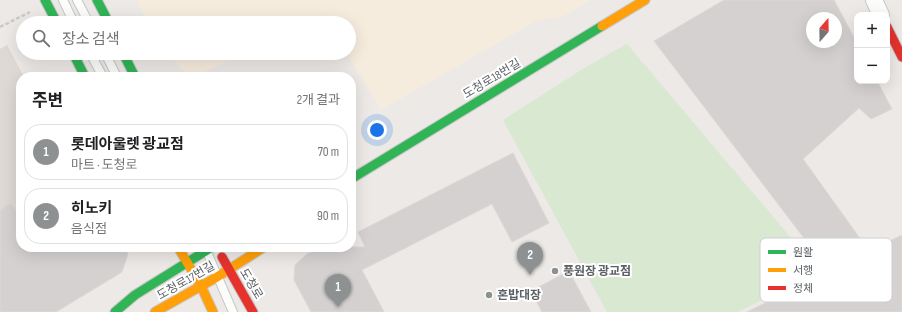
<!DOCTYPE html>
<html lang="ko">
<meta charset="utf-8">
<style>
:root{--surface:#fff;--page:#f2f2f2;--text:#202124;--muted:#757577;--line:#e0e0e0;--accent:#8e9192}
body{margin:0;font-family:"Sofia Sans Condensed","Noto Sans KR",sans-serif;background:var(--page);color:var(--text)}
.controls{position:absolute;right:12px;top:12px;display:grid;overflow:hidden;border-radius:8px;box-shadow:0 4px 16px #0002}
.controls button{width:36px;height:36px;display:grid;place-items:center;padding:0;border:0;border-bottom:1px solid var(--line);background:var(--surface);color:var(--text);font:20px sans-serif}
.compass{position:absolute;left:806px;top:12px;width:36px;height:36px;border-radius:50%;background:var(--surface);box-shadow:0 4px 16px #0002;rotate:20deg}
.you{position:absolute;left:377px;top:130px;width:14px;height:14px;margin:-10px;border:3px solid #fff;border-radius:50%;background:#1a73e8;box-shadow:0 0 0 6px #1a73e833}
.badge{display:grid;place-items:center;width:26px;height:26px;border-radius:50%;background:var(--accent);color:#fff;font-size:13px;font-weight:700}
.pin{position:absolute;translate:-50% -33px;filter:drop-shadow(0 1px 2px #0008)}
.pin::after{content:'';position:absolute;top:21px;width:14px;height:12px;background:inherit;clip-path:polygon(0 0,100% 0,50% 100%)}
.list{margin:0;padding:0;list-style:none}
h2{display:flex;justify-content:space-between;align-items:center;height:52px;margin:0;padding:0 16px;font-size:17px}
h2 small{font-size:13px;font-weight:400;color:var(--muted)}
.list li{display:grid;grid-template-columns:26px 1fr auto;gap:12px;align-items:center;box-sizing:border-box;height:56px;margin:0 8px 8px;padding:0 8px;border:1px solid var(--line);border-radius:16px}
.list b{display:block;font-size:15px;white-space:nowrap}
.list p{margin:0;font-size:13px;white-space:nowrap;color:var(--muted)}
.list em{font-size:13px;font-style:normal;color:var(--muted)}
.icon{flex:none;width:22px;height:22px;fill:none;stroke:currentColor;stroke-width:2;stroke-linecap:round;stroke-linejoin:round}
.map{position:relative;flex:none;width:902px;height:312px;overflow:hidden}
.search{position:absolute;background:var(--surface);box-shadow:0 4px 16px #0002;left:16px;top:16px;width:340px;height:44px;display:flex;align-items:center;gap:10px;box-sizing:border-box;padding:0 14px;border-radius:22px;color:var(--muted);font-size:15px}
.panel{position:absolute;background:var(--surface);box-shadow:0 4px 16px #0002;left:16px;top:72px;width:340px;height:180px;border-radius:16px}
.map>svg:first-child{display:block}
.commercial{fill:#f6ecde}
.education{fill:#ded9d5}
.green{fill:#d8e8d1}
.building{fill:#d4d1d0;stroke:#dcd8d5;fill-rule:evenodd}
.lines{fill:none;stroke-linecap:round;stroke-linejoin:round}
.lane-casing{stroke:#c7c7c7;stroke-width:10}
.street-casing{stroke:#c7c7c7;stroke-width:18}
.fast-casing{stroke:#c7c7c7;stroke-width:11}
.slow-casing{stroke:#c7c7c7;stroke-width:11}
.jam-casing{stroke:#c7c7c7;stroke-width:11}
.path{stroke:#c6cdc8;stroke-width:2.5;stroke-dasharray:4 2;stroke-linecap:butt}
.lane{stroke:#fcfcfb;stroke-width:8}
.street{stroke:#fcfcfb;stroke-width:16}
.fast{stroke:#30b455;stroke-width:9}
.slow{stroke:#ff9f0a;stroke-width:9}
.jam{stroke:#e5322d;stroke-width:9}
.poi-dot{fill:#8e9192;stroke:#fff;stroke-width:1.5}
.labels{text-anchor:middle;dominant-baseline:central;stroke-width:4;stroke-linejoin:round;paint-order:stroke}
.street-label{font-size:12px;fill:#5b6165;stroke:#fff}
.poi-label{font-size:12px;font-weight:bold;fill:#5b6165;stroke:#fff;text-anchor:start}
.key{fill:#fff;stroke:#ced0d1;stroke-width:1}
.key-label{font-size:11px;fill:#5b6165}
</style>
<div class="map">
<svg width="902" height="312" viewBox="0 0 902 312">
<rect width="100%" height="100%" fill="#ece9e6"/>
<g class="commercial">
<path d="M137 0H591L562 17 536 21 381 110 346 53H349V23H328L323 15 306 23H148Z"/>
<path d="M166 53H244L194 77H190Z"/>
</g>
<path class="education" d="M7 45 24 77H21V247L0 286V49Z"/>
<path class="green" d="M627 44 819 271 738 312H607L503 120 586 67Z"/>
<g class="building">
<path d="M724 0H834L857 43V81H877L892 109 871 119 859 108 803 159 869 251 902 235V312H747L829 271 654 41ZM812 18H836V42H812Z"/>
<path d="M513 153 549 223 512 242 492 204 362 270 384 312H311L294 280 295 265 307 254 324 247H365L358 232Z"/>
<path d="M11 203 21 219V247H124L128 254 122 272 56 312H0V210Z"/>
<path d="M569 271 591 312H542L531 291Z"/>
</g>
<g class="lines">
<defs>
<g id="lane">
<path d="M63 0 74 23"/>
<path d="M77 0 89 23"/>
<path d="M90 53 103 77"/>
<path d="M105 53 117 77"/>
<path d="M207 252 233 312"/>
</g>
<path id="street" d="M874 0 881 15"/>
<g id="fast">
<path d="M45 0 57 23"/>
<path d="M97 0 109 23"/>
<path d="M73 53 85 77"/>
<path d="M123 53 135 77"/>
<path d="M351 179 602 26"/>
<path d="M115 312 135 295 212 247"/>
</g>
<g id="slow">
<path d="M602 26 645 0"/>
<path d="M178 247 201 286 213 312"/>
<path d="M155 312 217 277 264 247"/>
</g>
<g id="jam">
<path d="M887 27 902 57"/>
<path d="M222 257 253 312"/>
</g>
</defs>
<use href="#lane" class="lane-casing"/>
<use href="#street" class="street-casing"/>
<use href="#fast" class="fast-casing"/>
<use href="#slow" class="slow-casing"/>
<use href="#jam" class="jam-casing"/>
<path class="path" d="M0 27 30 12"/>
<use href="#lane" class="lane"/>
<use href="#street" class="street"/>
<use href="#fast" class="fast"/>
<use href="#slow" class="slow"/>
<use href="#jam" class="jam"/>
</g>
<g class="poi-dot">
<circle cx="555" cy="271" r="4"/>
<circle cx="489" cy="295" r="4"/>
</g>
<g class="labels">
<g class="street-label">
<text transform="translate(492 79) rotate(-31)">도청로18번길</text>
<text transform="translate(186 281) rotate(-30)">도청로17번길</text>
<text transform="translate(251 284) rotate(59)">도청로</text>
</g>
<g class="poi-label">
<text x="563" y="271">풍원장 광교점</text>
<text x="497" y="295">혼밥대장</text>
</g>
</g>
<rect x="760" y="238" width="132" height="64" rx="6" class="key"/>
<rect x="768" y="250" width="18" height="4" fill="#30b455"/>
<rect x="768" y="268" width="18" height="4" fill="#ff9f0a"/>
<rect x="768" y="286" width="18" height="4" fill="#e5322d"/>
<g class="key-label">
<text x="793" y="256">원활</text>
<text x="793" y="274">서행</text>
<text x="793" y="292">정체</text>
</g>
</svg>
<div class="controls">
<button>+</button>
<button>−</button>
</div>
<svg class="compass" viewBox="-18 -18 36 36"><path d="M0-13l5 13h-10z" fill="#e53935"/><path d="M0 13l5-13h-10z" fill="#757577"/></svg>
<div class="you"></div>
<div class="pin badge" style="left:338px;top:307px">1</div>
<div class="pin badge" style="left:530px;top:275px">2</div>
<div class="search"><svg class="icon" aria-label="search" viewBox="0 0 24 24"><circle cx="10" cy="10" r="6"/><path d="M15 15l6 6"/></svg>장소 검색</div>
<section class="panel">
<h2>주변<small>2개 결과</small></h2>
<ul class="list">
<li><span class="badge">1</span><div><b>롯데아울렛 광교점</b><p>마트 · 도청로</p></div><em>70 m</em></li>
<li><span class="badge">2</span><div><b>히노키</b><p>음식점</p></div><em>90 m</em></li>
</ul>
</section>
</div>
